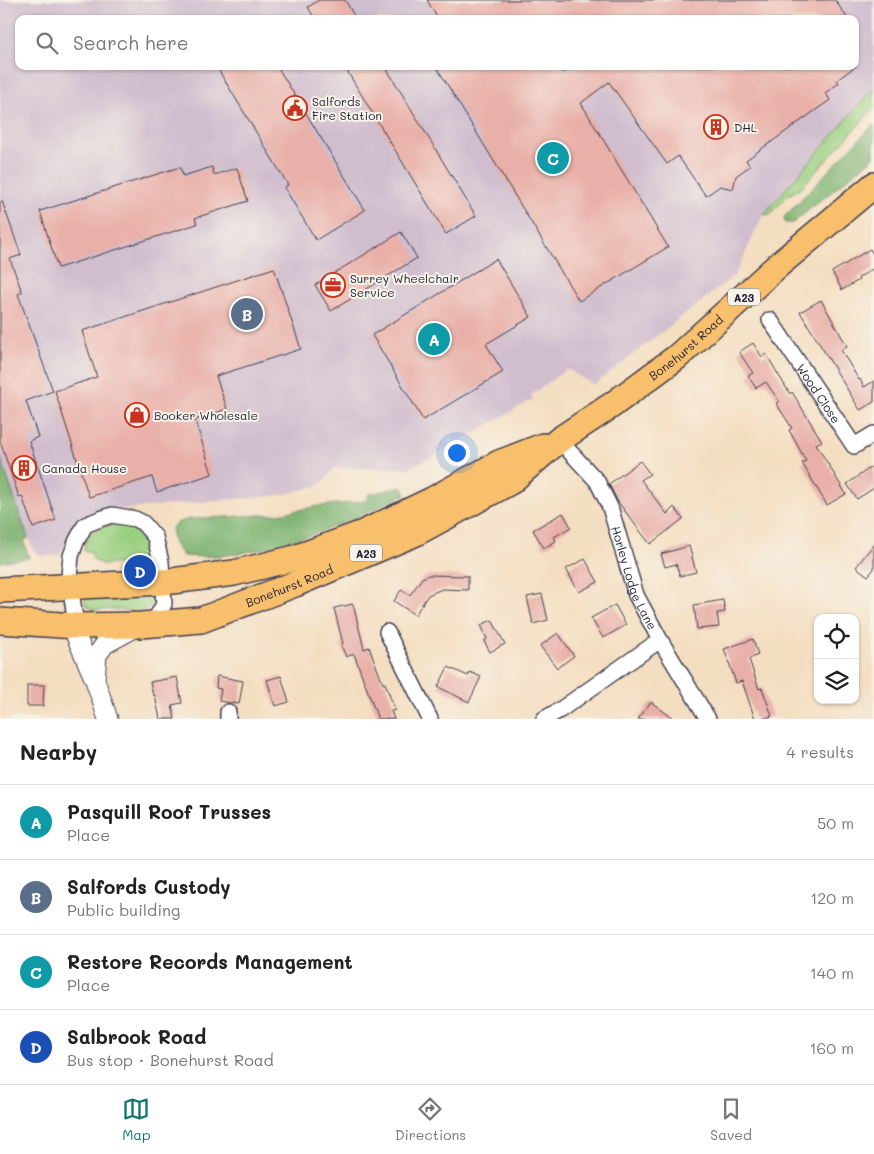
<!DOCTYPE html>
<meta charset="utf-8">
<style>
:root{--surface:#fff;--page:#f6f6f6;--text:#222;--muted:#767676;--line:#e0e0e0;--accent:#0f766e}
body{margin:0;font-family:Mali,sans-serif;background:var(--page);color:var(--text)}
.controls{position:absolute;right:15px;bottom:15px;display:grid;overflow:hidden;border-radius:10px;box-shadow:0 1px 4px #0004}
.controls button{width:45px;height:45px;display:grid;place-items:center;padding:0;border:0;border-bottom:1px solid var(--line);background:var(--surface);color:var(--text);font:25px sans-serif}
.you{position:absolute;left:456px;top:452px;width:18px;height:18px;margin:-12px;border:4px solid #fff;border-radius:50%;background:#1a73e8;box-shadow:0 0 0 8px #1a73e833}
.badge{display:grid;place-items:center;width:32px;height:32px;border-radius:50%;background:var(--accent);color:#fff;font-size:16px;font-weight:700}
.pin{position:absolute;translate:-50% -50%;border:2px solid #fff;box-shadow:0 1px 5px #0006}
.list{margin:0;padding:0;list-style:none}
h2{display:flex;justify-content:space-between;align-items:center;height:65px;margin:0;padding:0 20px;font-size:21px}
h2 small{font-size:16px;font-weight:400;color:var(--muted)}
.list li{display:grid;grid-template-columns:32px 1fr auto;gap:15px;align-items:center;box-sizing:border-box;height:75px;padding:0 20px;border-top:1px solid var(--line)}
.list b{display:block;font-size:19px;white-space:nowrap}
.list p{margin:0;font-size:16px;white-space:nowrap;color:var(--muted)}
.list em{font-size:16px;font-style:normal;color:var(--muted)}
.icon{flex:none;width:28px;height:28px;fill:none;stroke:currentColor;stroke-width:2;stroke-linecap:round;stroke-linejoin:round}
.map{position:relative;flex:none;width:874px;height:719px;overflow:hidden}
.search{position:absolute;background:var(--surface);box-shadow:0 1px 4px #0004;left:15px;right:15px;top:15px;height:55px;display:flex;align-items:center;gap:12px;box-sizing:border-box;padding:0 18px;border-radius:10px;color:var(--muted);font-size:19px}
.sheet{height:365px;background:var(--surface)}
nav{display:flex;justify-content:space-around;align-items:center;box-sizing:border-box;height:70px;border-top:1px solid var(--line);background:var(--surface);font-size:14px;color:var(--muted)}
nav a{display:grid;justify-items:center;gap:2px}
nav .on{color:var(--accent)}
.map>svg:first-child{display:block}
.industrial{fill:#d0bdce;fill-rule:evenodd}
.green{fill:#9cd081;stroke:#5f795e}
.forest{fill:#7db26f;stroke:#506a55}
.building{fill:#e9b0a9}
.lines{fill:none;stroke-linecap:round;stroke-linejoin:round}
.minor-casing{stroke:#423e4f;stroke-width:18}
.tertiary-casing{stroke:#423e4f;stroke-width:21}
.primary-casing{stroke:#423e4f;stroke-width:28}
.minor{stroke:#fff;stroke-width:15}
.tertiary{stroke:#fff;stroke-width:19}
.primary{stroke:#f8bf6c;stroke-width:25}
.labels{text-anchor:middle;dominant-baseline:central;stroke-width:4;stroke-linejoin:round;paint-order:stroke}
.shield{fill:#f7f3e8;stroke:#62616f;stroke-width:1}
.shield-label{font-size:11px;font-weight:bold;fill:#22223b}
.poi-label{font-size:12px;fill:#22223b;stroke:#f7f3e8;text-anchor:start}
.street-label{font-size:12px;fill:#22223b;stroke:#f7f3e8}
</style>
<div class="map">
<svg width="874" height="719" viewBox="0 0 874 719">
<rect width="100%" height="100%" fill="#f7f3e8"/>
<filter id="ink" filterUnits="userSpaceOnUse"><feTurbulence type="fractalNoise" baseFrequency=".02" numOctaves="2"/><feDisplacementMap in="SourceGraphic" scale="10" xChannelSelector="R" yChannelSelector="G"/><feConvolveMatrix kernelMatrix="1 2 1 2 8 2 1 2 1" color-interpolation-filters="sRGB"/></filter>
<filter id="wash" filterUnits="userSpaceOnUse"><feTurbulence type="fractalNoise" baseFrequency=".0096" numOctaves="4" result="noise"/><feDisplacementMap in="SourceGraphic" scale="20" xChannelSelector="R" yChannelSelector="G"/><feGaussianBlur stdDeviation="1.12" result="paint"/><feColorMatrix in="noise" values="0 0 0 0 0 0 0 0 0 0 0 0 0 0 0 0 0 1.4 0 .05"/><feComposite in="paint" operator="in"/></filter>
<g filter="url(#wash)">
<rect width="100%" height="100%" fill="#f4dec1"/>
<path class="industrial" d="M0 0H874V88L763 215 735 275 594 385 567 369 531 395 533 399 450 447 410 468H334L325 480 317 486 282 495 93 512 82 517 72 527 60 555 41 556 33 550 0 456ZM19 19H855V66H19Z"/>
<g class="green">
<path d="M874 88V108L800 189 790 194 770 214 763 215Z"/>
<path d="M130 524C146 528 149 547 154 560L103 565 94 560 90 551H84C86 523 109 526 130 524Z"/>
<path d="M155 591 157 596 152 605 144 610 135 612 113 609 94 610 87 606 84 601 87 596Z"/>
</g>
<g class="forest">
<path d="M874 124V157L793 223H785L784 217Z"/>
<path d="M0 456 28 538 24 542 29 558 0 562Z"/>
<path d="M402 487 406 494C343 526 255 562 183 556L174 544 171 529 177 523 188 519 279 514 318 506 366 501 369 494Z"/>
</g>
<g id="blocks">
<g class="building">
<path d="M319 0H345L356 19H315L308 7Z"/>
<path d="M427 0H835L848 19H438Z"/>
<path d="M216 66H277L365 210 316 240 284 187 288 185Z"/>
<path d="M344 66H385L476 216 446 234Z"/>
<path d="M436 66H559L563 73 572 66H856L837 80 839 83 825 93 830 100 746 160 750 166 736 176 733 189 720 186 706 196 678 156 667 164 609 82 581 103 668 247 579 301Z"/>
<path d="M180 167 183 176 212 167 214 175 237 168 248 201 195 218 197 224 58 268 40 211Z"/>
<path d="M2 201 21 255 10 259 22 292 18 294 53 391 26 401 38 437 29 441 56 520 33 528 22 496 19 497 0 441V202Z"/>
<path d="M401 232 417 258 331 311 315 285Z"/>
<path d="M870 249 874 256V268L858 278 859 280 842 290 832 272Z"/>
<path d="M496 259 531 317 486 344 503 372 423 420 372 335Z"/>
<path d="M274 268 301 349 216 376 227 409 195 420 212 474 157 492 152 477 89 497 55 391 97 377 82 331Z"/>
<path d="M821 300 847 346 841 350 859 380 860 379 864 387 874 381V402L860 410 800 312Z"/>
<path d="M753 343 762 357 766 354 790 394 792 392 822 441 816 444 846 494 827 505 802 463 806 461 789 430 792 428 776 403 779 401 766 382 756 388 748 376 753 373 739 352Z"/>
<path d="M640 461 650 474 641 480 667 514 674 507 683 519 650 544 618 502 609 484Z"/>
<path d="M874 465V488L857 499 847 484Z"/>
<path d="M563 513 571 527 554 537 556 541 544 548 533 530Z"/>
<path d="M874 544V569L868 576 856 567Z"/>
<path d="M689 546 696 572 680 576 676 564 665 567 661 554Z"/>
<path d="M585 559 598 582 579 592 566 569Z"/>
<path d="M429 575 468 576V590L442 589 428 595 415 615 394 601 401 590 410 595 422 578Z"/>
<path d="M542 594 548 620 533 624 527 597Z"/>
<path d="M723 600 725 612 717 613 719 627 697 629 694 605Z"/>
<path d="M353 604 364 649 369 647 383 684 385 683 395 710 391 711 394 719H378L354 654 346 657 341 645 343 644 334 608Z"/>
<path d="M615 605 626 625 603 638 591 618Z"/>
<path d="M492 620 505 644 490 652 484 641 487 639 481 625Z"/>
<path d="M558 633 574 656 557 668 540 646Z"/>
<path d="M753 639 758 655 749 659 759 689 762 688 772 716 762 719H755L742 681 736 683 724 649Z"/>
<path d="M448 667 468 676 470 672 481 677 469 702 438 687Z"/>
<path d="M217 676 243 681 239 704 219 701 221 689 216 688Z"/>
<path d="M281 676 289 702 275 706 267 680Z"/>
<path d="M177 677 182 703 172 705 175 719H160L155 695H153L150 682Z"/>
<path d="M27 685H44L43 706H27Z"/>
<path d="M651 702 674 719H638Z"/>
</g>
</g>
</g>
<g filter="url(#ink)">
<use href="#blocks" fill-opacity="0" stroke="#423e4f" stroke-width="1"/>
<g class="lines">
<defs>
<g id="minor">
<path id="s1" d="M770 320 854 446 874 434"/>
<path id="s2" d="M559 440 597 481 610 507 636 595 660 640 708 719"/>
<path d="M76 626 69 576 71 556 76 542 85 525 100 519 112 515 135 519 143 523 155 537 161 562 164 604 153 623"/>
<path d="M387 632 430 719"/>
<path d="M228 712V719"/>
<path d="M544 719 560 710 660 640"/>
</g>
<g id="tertiary">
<path d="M76 626V636L95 680 108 719"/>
<path d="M95 679 97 655 105 644 138 626"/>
</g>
<g id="primary">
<path d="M0 590 164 582 234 573 295 558 363 533 432 500 499 463 543 446"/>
<path id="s3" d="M0 621 76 626 141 625 201 620 295 584 416 533 510 482 559 440 612 405 677 357 776 267 874 185"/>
</g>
</defs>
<use href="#minor" class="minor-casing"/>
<use href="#tertiary" class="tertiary-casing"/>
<use href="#primary" class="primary-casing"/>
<use href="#minor" class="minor"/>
<use href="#tertiary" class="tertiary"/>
<use href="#primary" class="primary"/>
</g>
</g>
<defs>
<symbol id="civic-ring" viewBox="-11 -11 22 22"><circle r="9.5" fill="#f7f3e8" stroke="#c8321e" stroke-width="1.5"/><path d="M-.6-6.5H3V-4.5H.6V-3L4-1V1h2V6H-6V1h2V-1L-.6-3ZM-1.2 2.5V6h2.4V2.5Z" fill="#c8321e"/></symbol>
<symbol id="building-ring" viewBox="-11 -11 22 22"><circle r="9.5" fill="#f7f3e8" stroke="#c8321e" stroke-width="1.5"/><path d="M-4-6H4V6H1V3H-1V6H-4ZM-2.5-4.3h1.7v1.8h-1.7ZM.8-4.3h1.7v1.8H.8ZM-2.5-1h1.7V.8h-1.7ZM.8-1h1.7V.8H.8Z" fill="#c8321e"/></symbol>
<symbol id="office-ring" viewBox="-11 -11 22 22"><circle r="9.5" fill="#f7f3e8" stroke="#c8321e" stroke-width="1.5"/><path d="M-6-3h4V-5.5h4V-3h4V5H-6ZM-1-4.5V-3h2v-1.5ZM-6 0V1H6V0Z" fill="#c8321e"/></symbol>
<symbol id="shop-ring" viewBox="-11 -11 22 22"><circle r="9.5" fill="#f7f3e8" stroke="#c8321e" stroke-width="1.5"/><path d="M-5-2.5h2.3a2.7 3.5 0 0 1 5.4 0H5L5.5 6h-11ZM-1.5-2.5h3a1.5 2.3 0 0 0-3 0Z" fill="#c8321e"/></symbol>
</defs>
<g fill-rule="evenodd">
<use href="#civic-ring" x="281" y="94" width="28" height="28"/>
<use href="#building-ring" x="702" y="113" width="28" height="28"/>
<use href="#office-ring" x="319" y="271" width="28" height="28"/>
<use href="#shop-ring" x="123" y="401" width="28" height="28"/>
<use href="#building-ring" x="10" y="454" width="28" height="28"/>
</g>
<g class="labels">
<g class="shield">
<rect x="728" y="288.5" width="32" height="17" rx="4"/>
<rect x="350" y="544.5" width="32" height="17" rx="4"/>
</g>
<g class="shield-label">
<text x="744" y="297">A23</text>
<text x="366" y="553">A23</text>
</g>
<g class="poi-label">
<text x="312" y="101">Salfords<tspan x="312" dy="14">Fire Station</tspan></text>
<text x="734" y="127">DHL</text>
<text x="350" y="278">Surrey Wheelchair<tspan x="350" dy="14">Service</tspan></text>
<text x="154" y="415">Booker Wholesale</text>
<text x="42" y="468">Canada House</text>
</g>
<g class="street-label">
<text stroke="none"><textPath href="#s3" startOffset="762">Bonehurst Road</textPath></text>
<text stroke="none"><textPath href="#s1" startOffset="88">Wood Close</textPath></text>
<text stroke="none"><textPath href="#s2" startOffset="160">Horley Lodge Lane</textPath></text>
<text stroke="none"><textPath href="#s3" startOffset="296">Bonehurst Road</textPath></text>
</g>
</g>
</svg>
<div class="controls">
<button><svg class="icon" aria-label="locate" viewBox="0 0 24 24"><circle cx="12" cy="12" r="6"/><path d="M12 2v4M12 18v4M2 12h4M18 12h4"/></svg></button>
<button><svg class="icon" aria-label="layers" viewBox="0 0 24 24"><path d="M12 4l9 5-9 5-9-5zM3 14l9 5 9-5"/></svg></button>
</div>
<div class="you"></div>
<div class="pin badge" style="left:434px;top:339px;background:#0f9aa8">A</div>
<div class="pin badge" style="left:247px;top:314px;background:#5c6f8a">B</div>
<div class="pin badge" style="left:553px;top:158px;background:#0f9aa8">C</div>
<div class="pin badge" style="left:140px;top:571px;background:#1a4fb4">D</div>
<div class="search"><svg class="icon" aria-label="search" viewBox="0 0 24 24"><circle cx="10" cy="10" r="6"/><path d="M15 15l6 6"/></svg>Search here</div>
</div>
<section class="sheet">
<h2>Nearby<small>4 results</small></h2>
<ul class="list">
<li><span class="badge" style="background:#0f9aa8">A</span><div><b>Pasquill Roof Trusses</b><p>Place</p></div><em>50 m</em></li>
<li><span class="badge" style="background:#5c6f8a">B</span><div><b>Salfords Custody</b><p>Public building</p></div><em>120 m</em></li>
<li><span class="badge" style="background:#0f9aa8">C</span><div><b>Restore Records Management</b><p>Place</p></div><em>140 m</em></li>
<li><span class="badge" style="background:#1a4fb4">D</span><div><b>Salbrook Road</b><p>Bus stop · Bonehurst Road</p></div><em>160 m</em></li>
</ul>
</section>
<nav>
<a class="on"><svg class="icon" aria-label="map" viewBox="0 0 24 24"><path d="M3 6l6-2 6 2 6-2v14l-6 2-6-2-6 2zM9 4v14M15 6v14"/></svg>Map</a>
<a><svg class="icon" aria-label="directions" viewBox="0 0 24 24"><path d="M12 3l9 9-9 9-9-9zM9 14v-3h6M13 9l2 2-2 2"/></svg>Directions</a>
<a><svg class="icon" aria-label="saved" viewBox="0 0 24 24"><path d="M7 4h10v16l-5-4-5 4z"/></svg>Saved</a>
</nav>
